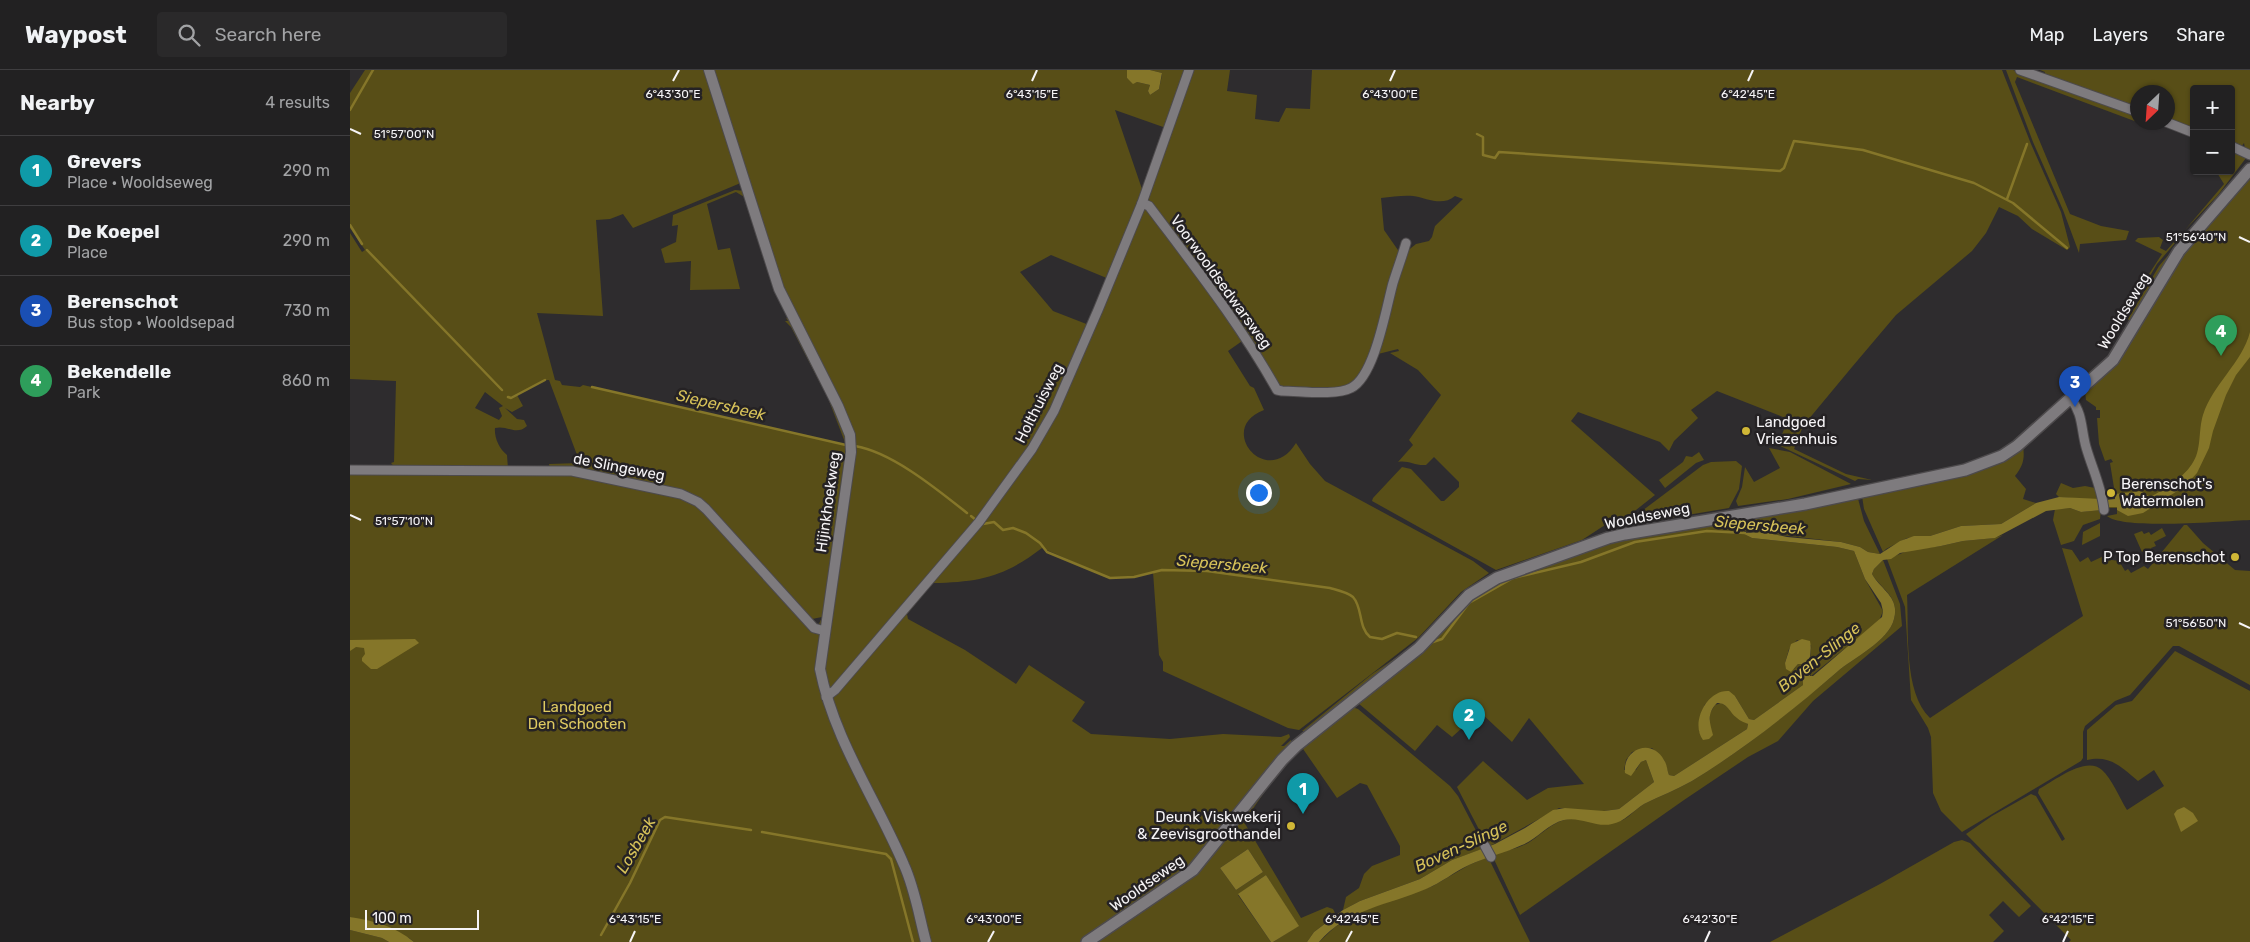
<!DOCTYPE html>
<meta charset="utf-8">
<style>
:root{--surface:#222122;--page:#2a292a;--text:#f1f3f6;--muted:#a2a3a5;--line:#3f3e40;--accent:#ea580c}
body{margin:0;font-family:Rubik,sans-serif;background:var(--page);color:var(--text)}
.controls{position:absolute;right:15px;top:15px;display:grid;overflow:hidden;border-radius:5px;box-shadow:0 1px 4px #0004}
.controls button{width:45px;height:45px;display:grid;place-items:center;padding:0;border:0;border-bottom:1px solid var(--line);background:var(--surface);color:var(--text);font:25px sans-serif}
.compass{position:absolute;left:1780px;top:15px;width:45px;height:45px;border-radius:50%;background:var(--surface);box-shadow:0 1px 4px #0004;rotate:205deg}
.scale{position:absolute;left:15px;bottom:12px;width:114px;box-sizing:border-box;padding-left:5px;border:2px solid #f6f4f6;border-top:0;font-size:14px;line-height:18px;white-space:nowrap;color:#f6f4f6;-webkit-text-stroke:4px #252224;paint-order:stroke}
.you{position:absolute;left:908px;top:422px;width:18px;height:18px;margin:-12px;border:4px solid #fff;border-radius:50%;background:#1a73e8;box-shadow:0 0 0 8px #1a73e833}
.badge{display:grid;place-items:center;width:32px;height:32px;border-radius:50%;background:var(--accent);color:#fff;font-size:16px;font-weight:700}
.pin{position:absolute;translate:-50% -41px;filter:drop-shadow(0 1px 2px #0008)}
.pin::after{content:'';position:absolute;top:26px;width:18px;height:15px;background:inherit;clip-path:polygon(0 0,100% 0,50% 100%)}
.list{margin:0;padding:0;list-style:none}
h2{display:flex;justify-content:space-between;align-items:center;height:65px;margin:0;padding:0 20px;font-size:21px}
h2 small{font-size:16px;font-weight:400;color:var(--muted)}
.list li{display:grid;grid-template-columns:32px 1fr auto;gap:15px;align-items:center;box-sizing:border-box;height:70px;padding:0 20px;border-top:1px solid var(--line)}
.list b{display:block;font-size:19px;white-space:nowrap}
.list p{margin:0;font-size:16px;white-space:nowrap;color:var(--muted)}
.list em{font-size:16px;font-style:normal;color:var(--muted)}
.icon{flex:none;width:28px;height:28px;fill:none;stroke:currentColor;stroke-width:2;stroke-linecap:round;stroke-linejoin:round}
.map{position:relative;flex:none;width:1900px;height:872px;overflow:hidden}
header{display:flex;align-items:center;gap:30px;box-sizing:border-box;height:70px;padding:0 25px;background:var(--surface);border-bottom:1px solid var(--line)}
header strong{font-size:24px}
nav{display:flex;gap:28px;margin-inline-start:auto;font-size:18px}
.search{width:350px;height:45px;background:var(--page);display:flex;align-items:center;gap:12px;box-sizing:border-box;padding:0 18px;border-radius:5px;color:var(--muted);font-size:19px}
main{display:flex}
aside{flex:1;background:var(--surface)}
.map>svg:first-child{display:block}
.green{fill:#584e17;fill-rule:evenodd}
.water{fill:#857629}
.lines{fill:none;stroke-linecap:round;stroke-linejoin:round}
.stream{stroke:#857629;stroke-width:2.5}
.minor-casing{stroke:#4d4a4c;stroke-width:11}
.tertiary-casing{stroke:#4d4a4c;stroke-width:12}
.secondary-casing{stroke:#4d4a4c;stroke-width:14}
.minor{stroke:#7e7b7e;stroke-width:9}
.tertiary{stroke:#7e7b7e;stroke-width:10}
.secondary{stroke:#7e7b7e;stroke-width:11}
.ticks{fill:none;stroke:#f6f4f6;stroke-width:2}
.poi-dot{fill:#d0b736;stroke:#252224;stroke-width:2}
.labels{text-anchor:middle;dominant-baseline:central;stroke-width:5;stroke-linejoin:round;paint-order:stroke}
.street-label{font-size:15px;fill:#f6f4f6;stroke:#252224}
.poi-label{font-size:15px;fill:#f6f4f6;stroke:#252224;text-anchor:start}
.park-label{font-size:15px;fill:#dfca61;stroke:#252224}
.water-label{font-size:16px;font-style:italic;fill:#d7c259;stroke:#252224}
.ticks-label{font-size:12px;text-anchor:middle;fill:#f6f4f6;stroke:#252224;stroke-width:5;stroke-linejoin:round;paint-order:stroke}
</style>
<header>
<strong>Waypost</strong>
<div class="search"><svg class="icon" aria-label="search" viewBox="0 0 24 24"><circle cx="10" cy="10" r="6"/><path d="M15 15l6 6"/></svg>Search here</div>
<nav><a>Map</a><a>Layers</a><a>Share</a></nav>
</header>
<main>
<aside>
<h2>Nearby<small>4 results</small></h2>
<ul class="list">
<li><span class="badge" style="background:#0f9aa8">1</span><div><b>Grevers</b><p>Place · Wooldseweg</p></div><em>290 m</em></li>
<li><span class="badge" style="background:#0f9aa8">2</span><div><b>De Koepel</b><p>Place</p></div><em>290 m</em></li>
<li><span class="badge" style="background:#1a4fb4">3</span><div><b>Berenschot</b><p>Bus stop · Wooldsepad</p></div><em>730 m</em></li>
<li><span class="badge" style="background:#2e9e5b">4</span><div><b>Bekendelle</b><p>Park</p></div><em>860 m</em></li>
</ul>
</aside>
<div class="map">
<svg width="1900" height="872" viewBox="0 0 1900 872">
<rect width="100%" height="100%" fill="#2e2c2e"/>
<g class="green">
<path d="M15 0H357L393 112 283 158 273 144 260 149 246 150 253 246 187 243 205 310 210 311 212 315 230 317 233 315 496 375 478 328 441 257 435 251H438L436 248 440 249C461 289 490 332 499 377L476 536 484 517 503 386 501 363 490 335 433 223 362 0H777V8L783 13 787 12 800 15 798 21 800 25 809 19 812 5V3L800 0H837L816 58 765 40 793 122 759 209 701 185 670 202 703 241 739 255C727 284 716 315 701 342 658 419 600 484 542 550L548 553V551C595 496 647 441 685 379 730 304 759 220 792 139L798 140 895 269 878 281 900 316 904 318 914 340C865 358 917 420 946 373L960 394 975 411 1123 491 1139 503 1111 522 1068 568 949 660 938 658 813 601V592L809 585 803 502 783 507 760 508 692 478C654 507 630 512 583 513L557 544 558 549 615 580 666 614 679 595 735 632 722 651 741 664 820 669 873 664 931 667 939 664 940 667 931 676H934L941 670 942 676 945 677 894 752 951 848 977 837 983 839 986 845 964 862 957 872H923L948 856 916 805 888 825 921 872H64L59 868 0 847V401L222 403 331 425 347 433 355 441 465 563 472 547 462 549 454 546 356 437C328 413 238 400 200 399L199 394 230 393 199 310H195L167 325 173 336 162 342 155 338 167 349 174 350 177 356C166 366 158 355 145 358 144 367 149 379 157 385L158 399 45 398 41 393 44 392 46 311 0 309V163L12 182 15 180 0 158V23ZM135 322 153 336 149 338 152 346 149 350 125 338ZM898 779 913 802 886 820 870 798Z"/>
<path d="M842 0H880L877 21 907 25 905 49 929 52 936 38 960 39 962 0H1652L1681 74 1711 142 1720 177 1717 180 1682 159 1668 146 1649 137 1636 163 1622 181 1546 245 1502 297 1453 356 1444 379 1496 404 1522 410 1508 409 1505 411 1428 375 1438 349 1367 321 1341 340 1348 348 1324 371 1319 381 1310 372 1228 342 1221 351 1305 425 1267 455H1255L1232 470 1146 500 1022 431 1023 428 1052 397 1061 399 1091 431H1094L1109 417V412L1084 387 1076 395C1065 396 1058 390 1048 392L1063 375 1059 370 1091 325 1068 300 1040 283 1049 281 1048 279 1024 285 1056 182 1066 174 1079 171 1082 167 1085 156 1113 129 1105 126C1092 137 1077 128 1063 126 1053 125 1042 127 1031 128L1034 160 1050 183C1041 215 1024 307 993 318 981 322 945 319 931 319L796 129Z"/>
<path d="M1656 0H1663L1787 44V52L1667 7 1665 12 1720 144 1751 156 1779 161 1776 170 1730 174 1729 183 1713 140 1683 72Z"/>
<path d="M1690 0H1900V80L1895 78 1894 73 1891 77 1883 74 1881 19H1844V60L1818 51V22H1788L1787 40 1693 7 1695 2Z"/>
<path d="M1881 79 1896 88 1868 125 1835 160 1874 114 1866 101H1881Z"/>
<path d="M1900 103V450C1875 451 1772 460 1757 446L1767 444V438H1759L1758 432H1768V424H1765L1760 393 1763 392 1761 389 1755 391 1749 374 1747 348H1750V340H1746V337L1736 330 1735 321 1831 183Z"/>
<path d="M385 120 395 121 396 128 386 122 357 134 368 180 380 178 390 219 340 220 341 191 315 193 311 179 326 172 328 155 322 156 323 145Z"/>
<path d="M1831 164V166L1807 194 1776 247 1799 204 1812 184 1785 171 1788 168 1809 167 1813 170 1810 178 1816 181Z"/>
<path d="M1833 168 1834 169 1781 253 1778 249 1809 196Z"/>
<path d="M1673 376C1675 389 1673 396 1665 406L1676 419 1673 429 1686 433 1651 454 1611 456 1580 466 1557 468 1536 479 1533 482 1514 439 1512 426 1607 404Z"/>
<path d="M1419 378 1440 382 1501 414 1438 429 1388 436 1386 431 1392 417 1395 397 1404 412 1430 398Z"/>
<path d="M1349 382 1354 390 1346 393 1315 418 1309 410 1333 392 1336 386 1342 387Z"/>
<path d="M1386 391 1392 396 1389 419 1379 438 1272 456 1353 395 1361 392Z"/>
<path d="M1711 413 1723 418 1735 416 1745 418 1748 430 1709 427 1706 424Z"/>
<path d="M1507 425 1514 451 1530 484 1518 482 1510 477 1491 472 1394 461V464L1402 468 1487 477 1504 481 1515 509 1533 541 1529 551 1461 606C1456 596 1462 586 1461 575L1447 570 1439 579 1435 593 1444 599 1448 594H1452L1453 615 1404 650 1399 649 1385 626 1355 634 1349 651V662L1360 657V643L1365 635 1371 633C1381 638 1386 648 1398 654L1397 659 1324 706 1319 705 1314 690 1302 678 1282 682 1276 690 1274 700H1286L1291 692 1296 690 1304 712 1269 739 1246 742 1209 738 1138 777 1107 717 1133 691 1177 730 1198 718 1234 714 1179 648 1162 672 1130 642 1102 667 1087 655 1065 681 1008 633 1113 535 1137 517 1250 474Z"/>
<path d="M1720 438 1731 442 1751 440 1750 449 1733 455 1724 471 1711 475 1703 450 1705 439Z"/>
<path d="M1750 453V466L1732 475 1733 462Z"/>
<path d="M1834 455H1837L1853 473 1885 500 1900 501V615L1829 576H1823L1780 625 1765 631 1735 656 1733 662V688L1731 691 1612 762 1591 741 1583 723 1581 667 1578 658 1561 630 1555 537 1537 489 1560 480 1591 476 1613 471 1644 468 1653 465 1557 525C1559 560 1553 622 1580 648L1733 546 1712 478 1722 480 1730 492 1738 487 1741 492 1758 484 1762 490 1769 491 1775 501 1778 499 1781 503 1794 496 1798 499Z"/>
<path d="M1812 458 1816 466 1804 472 1806 476 1801 478 1803 482 1800 483 1797 479 1792 482 1784 464 1792 461 1794 464 1799 462 1801 465Z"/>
<path d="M1533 490 1550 534 1552 556 1463 631 1428 671 1398 687 1334 730 1170 845 1142 785C1154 781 1167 779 1178 773 1191 765 1204 750 1220 749 1232 747 1262 754 1273 750 1280 746 1287 738 1294 734 1310 726 1326 720 1342 711 1393 680 1441 641 1487 602 1503 588 1539 571 1544 549 1550 527 1531 519 1522 504L1524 499Z"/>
<path d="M1140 505 1139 509 1078 565 960 661H952L1022 604 1056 581 1072 568 1110 525Z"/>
<path d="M1825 581 1900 621V872H1719L1721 870 1616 764 1642 746 1681 724 1686 726 1712 771 1715 769 1688 723 1689 719C1704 711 1736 685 1752 700 1762 709 1769 727 1777 740L1814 716 1804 700 1788 711C1771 697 1761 685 1737 690V660L1766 635 1782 631Z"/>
<path d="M1002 637 1008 639 1100 716 1108 726 1135 778 1102 790 1070 809 1010 831 993 840 996 827 1009 818 1014 804 1022 796 1050 785V776L1017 715 1010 713 987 728 951 676Z"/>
<path d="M1612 770 1620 773 1681 836 1669 847 1653 831 1639 845 1654 861 1643 872H1420L1530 814 1604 772Z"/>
<path d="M1138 787 1180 872H969L985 857 1011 841 1083 816 1119 795Z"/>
<path d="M0 860 32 868 39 872H0Z"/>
</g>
<g class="water">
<path d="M777 0H800L812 3 809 19 800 25 798 21 800 15 787 12 783 14 777 8Z"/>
<path d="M1900 262V287L1886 305 1876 325 1863 361 1859 378 1847 403 1835 416 1793 443 1778 446 1767 440V437H1756V430L1765 429V424L1791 421 1800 427C1815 419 1832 409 1842 394 1852 380 1848 361 1853 345 1863 314 1892 293 1900 262Z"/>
<path d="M1709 427 1751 429 1752 440 1731 442 1720 438 1696 441 1645 468 1613 471 1591 476 1550 483 1541 489 1533 490 1524 499 1522 504C1531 520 1550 527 1544 549 1539 571 1503 588 1487 602 1442 641 1393 680 1342 711 1326 720 1310 726 1294 734 1284 740 1274 752 1262 754 1246 758 1230 746 1214 750 1198 754 1187 769 1172 775 1155 783 1136 787 1119 795 1104 802 1091 813 1076 819 1039 835 997 839 969 872H957L964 862 993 840 1010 831 1070 809 1102 790 1145 774 1175 758 1203 740 1215 738 1254 741 1269 739 1304 712 1296 690 1291 692 1281 706 1275 703C1272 679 1302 667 1314 690 1317 694 1317 700 1319 705L1324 706 1397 659 1398 654C1394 652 1390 651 1387 648 1379 642 1378 633 1367 633 1356 644 1360 653 1363 665L1359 669 1353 670C1340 653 1357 619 1379 621L1385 626 1399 649 1404 650 1453 615 1452 594H1448L1441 602 1436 599 1435 593 1441 574 1452 569 1460 571C1463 584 1456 594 1460 606H1463L1532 547 1533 541 1531 533 1515 509 1504 481 1487 477 1402 468 1392 463 1415 462 1437 467 1491 472 1510 477 1518 482 1530 484 1550 471 1564 466H1580L1611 456 1651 454 1686 433Z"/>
<path d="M65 569 69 573 27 599H21L12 591V588L15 584 14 578 6 577 0 581V570Z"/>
<path d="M1834 737 1843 743 1848 751 1831 762 1824 744 1827 740Z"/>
<path d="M898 779 913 802 886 820 870 798Z"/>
<path d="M916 805 949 856 923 872H921L888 824Z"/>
<path d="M0 847C24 851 45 856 64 872H39L32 868 0 860Z"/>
</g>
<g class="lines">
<g class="stream">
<path d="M0 40 23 0"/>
<path d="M1127 64 1133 67V85L1145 88 1149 82 1430 101 1434 98 1444 71 1513 80 1624 113 1663 133 1717 178"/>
<path d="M1657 129 1677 74"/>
<path d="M0 155 12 174"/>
<path d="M17 180 152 320"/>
<path d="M242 317 496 375"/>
<path d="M158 327 161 328 195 310"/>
<path d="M505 376C542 382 588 420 617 443"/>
<path d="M621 446 626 450"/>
<path d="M633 454 644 452 653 460 663 458 676 463 690 473 697 482 760 508 784 507 812 500 857 501 980 518C987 520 997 522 1003 527 1013 538 1008 557 1020 567L1032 569 1047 563 1066 567"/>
<path d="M1083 572 1092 569 1119 533 1163 508 1231 492 1285 472 1357 461 1395 463"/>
<path d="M412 762 536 784 541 789 563 872"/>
<path d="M251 865 280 813 310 750 315 747 401 760"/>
</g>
<defs>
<g id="minor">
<path d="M1670 0 1788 42"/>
<path d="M1816 52 1844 63"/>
<path d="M1881 76 1900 85"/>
<path d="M792 133 799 136C844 196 890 254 927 320L932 321C950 321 986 326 1001 318 1025 306 1036 238 1043 213 1047 200 1052 187 1056 173"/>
<path d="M1721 329C1733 344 1731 359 1736 377 1742 398 1752 418 1754 440"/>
<path d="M0 400 222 401 331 424 348 432 356 439 464 558 475 561"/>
<path d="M476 627 485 620 629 452 682 379 704 341 748 240 792 133 839 0"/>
<path d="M1135 776 1141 787"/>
</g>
<path id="tertiary" d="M359 0 429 219 488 336 500 365 501 382 470 599C484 670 526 729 554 795 565 819 569 846 576 872"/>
<path id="secondary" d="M737 872 843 800 932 690 946 676 1069 578 1119 525 1147 508 1258 468 1275 464 1455 434 1615 400 1652 386 1667 376 1763 290 1829 181 1900 99"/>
</defs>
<use href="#minor" class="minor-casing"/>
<use href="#tertiary" class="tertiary-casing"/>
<use href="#secondary" class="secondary-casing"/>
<use href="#minor" class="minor"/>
<use href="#tertiary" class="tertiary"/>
<use href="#secondary" class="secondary"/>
</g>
<path class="ticks" d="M323 11 329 0M682 11 687 0M1040 11 1045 0M1398 11 1403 0M0 59 11 64M1889 167 1900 172M0 445 11 450M1889 553 1900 558M280 872 285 861M638 872 644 861M996 872 1002 861M1355 872 1360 861M1713 872 1718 861"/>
<g class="poi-dot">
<circle cx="1396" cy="361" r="5"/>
<circle cx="1761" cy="423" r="5"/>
<circle cx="1885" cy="487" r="5"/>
<circle cx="941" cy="756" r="5"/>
</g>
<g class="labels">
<g class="street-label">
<text transform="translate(871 212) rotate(54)">Voorwooldsedwarsweg</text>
<text transform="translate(1774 241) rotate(-59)">Wooldseweg</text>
<text transform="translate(689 333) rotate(-63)">Holthuisweg</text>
<text transform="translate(269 397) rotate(11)">de Slingeweg</text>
<text transform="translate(478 432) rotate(-82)">Hijinkhoekweg</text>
<text transform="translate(1297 446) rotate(-11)">Wooldseweg</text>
<text transform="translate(797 813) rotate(-35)">Wooldseweg</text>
</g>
<g class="poi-label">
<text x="1406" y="352">Landgoed<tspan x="1406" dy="17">Vriezenhuis</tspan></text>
<text x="1771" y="414">Berenschot's<tspan x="1771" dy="17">Watermolen</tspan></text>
<text x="1875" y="487" text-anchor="end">P Top Berenschot</text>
<text x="931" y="747" text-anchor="end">Deunk Viskwekerij<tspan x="931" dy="17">&amp; Zeevisgroothandel</tspan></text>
</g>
<g class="park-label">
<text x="227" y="637">Landgoed<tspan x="227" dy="17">Den Schooten</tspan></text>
</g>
<g class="water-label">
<text transform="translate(371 335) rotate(13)">Siepersbeek</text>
<text transform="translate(1410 455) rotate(5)">Siepersbeek</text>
<text transform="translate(872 494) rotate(5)">Siepersbeek</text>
<text transform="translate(1469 587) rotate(-39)">Boven-Slinge</text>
<text transform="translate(286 775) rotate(-60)">Losbeek</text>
<text transform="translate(1111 776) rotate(-25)">Boven-Slinge</text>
</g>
</g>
<g class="ticks-label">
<text x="323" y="28">6°43'30"E</text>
<text x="1040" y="28">6°43'00"E</text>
<text x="682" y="28">6°43'15"E</text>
<text x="1398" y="28">6°42'45"E</text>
<text x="54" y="68">51°57'00"N</text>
<text x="1846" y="171">51°56'40"N</text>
<text x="54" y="455">51°57'10"N</text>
<text x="1846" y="557">51°56'50"N</text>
<text x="285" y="853">6°43'15"E</text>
<text x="644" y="853">6°43'00"E</text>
<text x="1002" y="853">6°42'45"E</text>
<text x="1360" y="853">6°42'30"E</text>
<text x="1718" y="853">6°42'15"E</text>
</g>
</svg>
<div class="controls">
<button>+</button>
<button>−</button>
</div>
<svg class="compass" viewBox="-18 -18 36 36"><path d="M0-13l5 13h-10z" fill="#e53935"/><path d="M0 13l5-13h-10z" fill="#a2a3a5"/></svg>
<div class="scale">100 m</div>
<div class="you"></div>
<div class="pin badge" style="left:953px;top:744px;background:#0f9aa8">1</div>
<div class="pin badge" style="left:1119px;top:670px;background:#0f9aa8">2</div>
<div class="pin badge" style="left:1725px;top:337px;background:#1a4fb4">3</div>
<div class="pin badge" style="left:1871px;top:286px;background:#2e9e5b">4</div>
</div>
</main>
